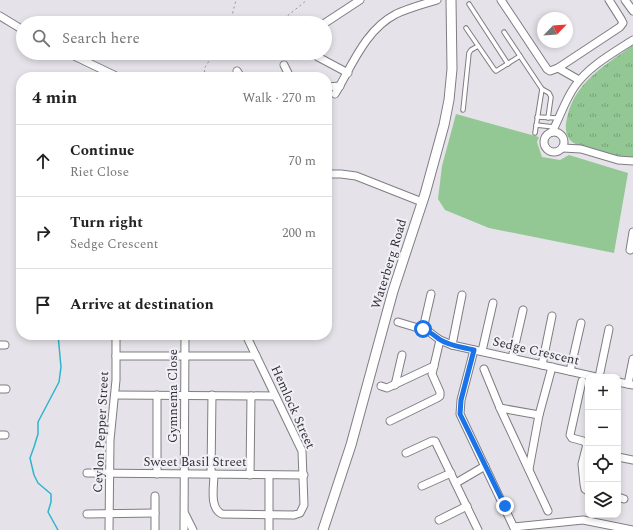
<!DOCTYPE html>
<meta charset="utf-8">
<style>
:root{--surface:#fff;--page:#f2f2f2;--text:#222;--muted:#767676;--line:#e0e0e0}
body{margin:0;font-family:Spectral,serif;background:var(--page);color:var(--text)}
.controls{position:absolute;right:12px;bottom:12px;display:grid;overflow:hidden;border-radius:8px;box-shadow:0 2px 6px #0003}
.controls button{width:36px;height:36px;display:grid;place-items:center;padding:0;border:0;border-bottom:1px solid var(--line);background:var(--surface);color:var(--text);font:20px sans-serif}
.compass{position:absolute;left:537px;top:12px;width:36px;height:36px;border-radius:50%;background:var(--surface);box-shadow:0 2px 6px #0003;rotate:65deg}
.stop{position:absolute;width:12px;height:12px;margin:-9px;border:3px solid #1a73e8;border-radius:50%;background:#fff}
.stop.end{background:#1a73e8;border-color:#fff;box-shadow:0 1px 4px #0008}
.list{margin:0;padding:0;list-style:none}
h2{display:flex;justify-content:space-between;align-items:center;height:52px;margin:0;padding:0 16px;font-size:17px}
h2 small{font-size:13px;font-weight:400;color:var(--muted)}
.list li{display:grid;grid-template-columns:26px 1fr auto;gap:12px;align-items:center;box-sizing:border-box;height:72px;padding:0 16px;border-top:1px solid var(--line)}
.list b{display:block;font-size:15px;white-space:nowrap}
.list p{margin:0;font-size:13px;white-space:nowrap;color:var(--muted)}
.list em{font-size:13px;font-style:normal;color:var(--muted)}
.icon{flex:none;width:22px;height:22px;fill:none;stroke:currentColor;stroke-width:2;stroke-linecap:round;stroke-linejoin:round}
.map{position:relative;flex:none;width:633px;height:530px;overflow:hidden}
.search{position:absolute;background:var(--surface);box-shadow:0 2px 6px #0003;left:16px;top:16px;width:316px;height:44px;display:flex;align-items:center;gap:10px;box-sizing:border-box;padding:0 14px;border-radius:22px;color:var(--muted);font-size:15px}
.panel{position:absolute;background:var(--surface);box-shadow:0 2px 6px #0003;left:16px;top:72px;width:316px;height:268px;border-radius:16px}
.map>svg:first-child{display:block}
.green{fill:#93c894}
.park{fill:url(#park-tufts)}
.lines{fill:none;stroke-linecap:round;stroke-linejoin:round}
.stream{stroke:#30b4cd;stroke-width:1.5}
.lane-casing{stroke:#7f7d82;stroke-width:5.5}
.street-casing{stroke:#7f7d82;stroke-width:9}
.secondary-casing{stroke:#7f7d82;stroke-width:11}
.path{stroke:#959498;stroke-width:1;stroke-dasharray:2 3;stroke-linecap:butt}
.lane{stroke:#fff;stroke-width:3.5}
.street{stroke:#fff;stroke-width:7}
.secondary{stroke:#fff;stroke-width:9}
.route{stroke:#1a73e8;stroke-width:5}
.labels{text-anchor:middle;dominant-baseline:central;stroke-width:4;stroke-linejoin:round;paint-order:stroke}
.street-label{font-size:13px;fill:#302f32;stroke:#f2f0f7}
</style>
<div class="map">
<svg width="633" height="530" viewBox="0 0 633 530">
<defs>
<pattern id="park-tufts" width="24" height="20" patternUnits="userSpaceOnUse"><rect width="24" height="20" fill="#93c894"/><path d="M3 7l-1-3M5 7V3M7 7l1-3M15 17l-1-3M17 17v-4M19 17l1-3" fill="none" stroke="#78a379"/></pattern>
</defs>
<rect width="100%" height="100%" fill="#e5e3e9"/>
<path class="green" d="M456 114 539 137 537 142 542 157 560 160 569 155 628 173 614 253 489 228 445 210 438 199 442 166Z"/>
<path class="park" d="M633 45V157C616 156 584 152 571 141 565 135 565 126 567 118 575 81 605 66 633 45Z"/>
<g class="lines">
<path class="stream" d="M58 530 48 512 51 502V494L38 483 34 475 30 458 34 447 38 434V422L59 382 61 367 58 335"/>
<defs>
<g id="lane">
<path d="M469 4 508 64"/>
<path d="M466 28 494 69 496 71 520 56"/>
<path d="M504 32 542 89 535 133"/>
<path d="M542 89 549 93 551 97 548 118"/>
<path d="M463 110 469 53 471 50 478 46"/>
<path d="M537 117 558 118"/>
<path d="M536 125 554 127"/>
</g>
<g id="street">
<path d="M501 0 547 69 550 71 558 68"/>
<path d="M625 0 633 11"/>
<path d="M0 16 23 30"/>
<path d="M325 23 360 0"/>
<path d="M68 53 118 77"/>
<path d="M314 53 318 57 348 73"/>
<path d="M284 65 290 77"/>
<path d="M237 71 241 77"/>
<path d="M579 80 558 68 620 27 623 23 621 19 609 0"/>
<path d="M327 87 340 86"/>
<path d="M335 94C352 66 365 30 396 14 409 8 424 4 437 0"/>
<circle cx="554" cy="142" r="10"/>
<path d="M552 132C560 117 565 100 575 86 589 66 613 53 633 40"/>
<path d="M563 148 581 149 618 160 633 161"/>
<path d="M327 174H341L356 176 422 202"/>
<path d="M630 250 633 232"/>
<path d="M398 322 428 331 440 340 452 345 596 377"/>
<path d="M423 329 431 294"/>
<path d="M0 345H5"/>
<path d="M452 345 462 295"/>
<path d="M474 350 461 400 460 414 515 530"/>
<path d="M482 351 493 303"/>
<path d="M116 356H256"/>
<path d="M512 358 523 310"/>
<path d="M542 365 552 316"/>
<path d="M484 369 500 408 548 511"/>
<path d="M570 371 581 323"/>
<path d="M599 377 609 329"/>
<path d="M582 381 570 435 572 438 583 441 587 444 582 464 584 484 585 489 588 491"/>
<path d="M618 382 633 385"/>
<path d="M628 384 633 359"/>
<path d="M395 385 402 355"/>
<path d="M381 386 387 388 434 366"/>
<path d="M0 389H6"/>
<path d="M115 395 275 396"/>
<path d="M157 395V474"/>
<path d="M500 408 539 415"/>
<path d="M390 421 437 398 440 396V392L432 374 440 340"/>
<path d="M0 435H5"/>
<path d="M406 453 432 441H435L478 530"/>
<path d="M618 457 633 460"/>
<path d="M529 469 539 415 552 367"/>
<path d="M87 473 304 475"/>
<path d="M211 474 212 395"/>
<path d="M214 474C214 486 209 508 222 514L294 515 300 513 304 505 302 451 246 335"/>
<path d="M250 475 251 396"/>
<path d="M456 483 485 466"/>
<path d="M422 486 451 473"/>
<path d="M618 497 624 499"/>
<path d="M87 514 155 513"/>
<path d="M185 514 193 530"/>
<path d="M439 520 467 506"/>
<path d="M514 527 583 520 633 530"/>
<path d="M109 530 110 440 116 380V335"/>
<path d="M155 530V496"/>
<path d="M184 530 185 335"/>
<path d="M269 530V475"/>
</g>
<path id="secondary" d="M323 530 351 445 393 291 425 194 444 125 449 100 452 69 451 0"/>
</defs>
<use href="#lane" class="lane-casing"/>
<use href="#street" class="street-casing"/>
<use href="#secondary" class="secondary-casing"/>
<g class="path">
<path d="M230 23 236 0"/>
<path d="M275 23 281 21 307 0"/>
<path d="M206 77 204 69 214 53"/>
</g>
<use href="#lane" class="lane"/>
<use href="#street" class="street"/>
<use href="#secondary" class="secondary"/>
</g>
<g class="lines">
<path class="route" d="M423 329C429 331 434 335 439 339 449 346 462 347 474 350L461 400 460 414 505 506"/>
</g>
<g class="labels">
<g class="street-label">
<text transform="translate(389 264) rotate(-73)">Waterberg Road</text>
<text transform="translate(536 351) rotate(13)">Sedge Crescent</text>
<text transform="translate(173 396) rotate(-90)">Gymnema Close</text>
<text transform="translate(293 407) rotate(66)">Hemlock Street</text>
<text transform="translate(101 432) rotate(-87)">Ceylon Pepper Street</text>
<text x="195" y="462">Sweet Basil Street</text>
</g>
</g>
</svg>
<div class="controls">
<button>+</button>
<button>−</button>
<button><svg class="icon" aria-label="locate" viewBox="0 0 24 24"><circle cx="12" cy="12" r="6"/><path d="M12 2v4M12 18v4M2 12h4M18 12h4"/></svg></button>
<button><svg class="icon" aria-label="layers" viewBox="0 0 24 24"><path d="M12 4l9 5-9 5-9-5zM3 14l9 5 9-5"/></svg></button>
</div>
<svg class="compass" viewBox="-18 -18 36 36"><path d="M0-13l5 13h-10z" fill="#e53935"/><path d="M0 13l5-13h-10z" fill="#767676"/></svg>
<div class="stop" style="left:423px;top:329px"></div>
<div class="stop end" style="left:505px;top:506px"></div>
<div class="search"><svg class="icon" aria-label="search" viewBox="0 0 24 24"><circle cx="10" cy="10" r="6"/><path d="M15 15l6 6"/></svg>Search here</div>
<section class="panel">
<h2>4 min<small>Walk · 270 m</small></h2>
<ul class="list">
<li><svg class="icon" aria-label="ahead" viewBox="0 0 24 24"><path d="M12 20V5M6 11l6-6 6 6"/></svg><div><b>Continue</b><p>Riet Close</p></div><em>70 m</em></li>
<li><svg class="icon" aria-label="right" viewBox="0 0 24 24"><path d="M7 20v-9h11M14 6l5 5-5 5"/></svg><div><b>Turn right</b><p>Sedge Crescent</p></div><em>200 m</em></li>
<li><svg class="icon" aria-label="arrive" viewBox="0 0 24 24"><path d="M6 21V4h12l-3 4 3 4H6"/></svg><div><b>Arrive at destination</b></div></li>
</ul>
</section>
</div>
